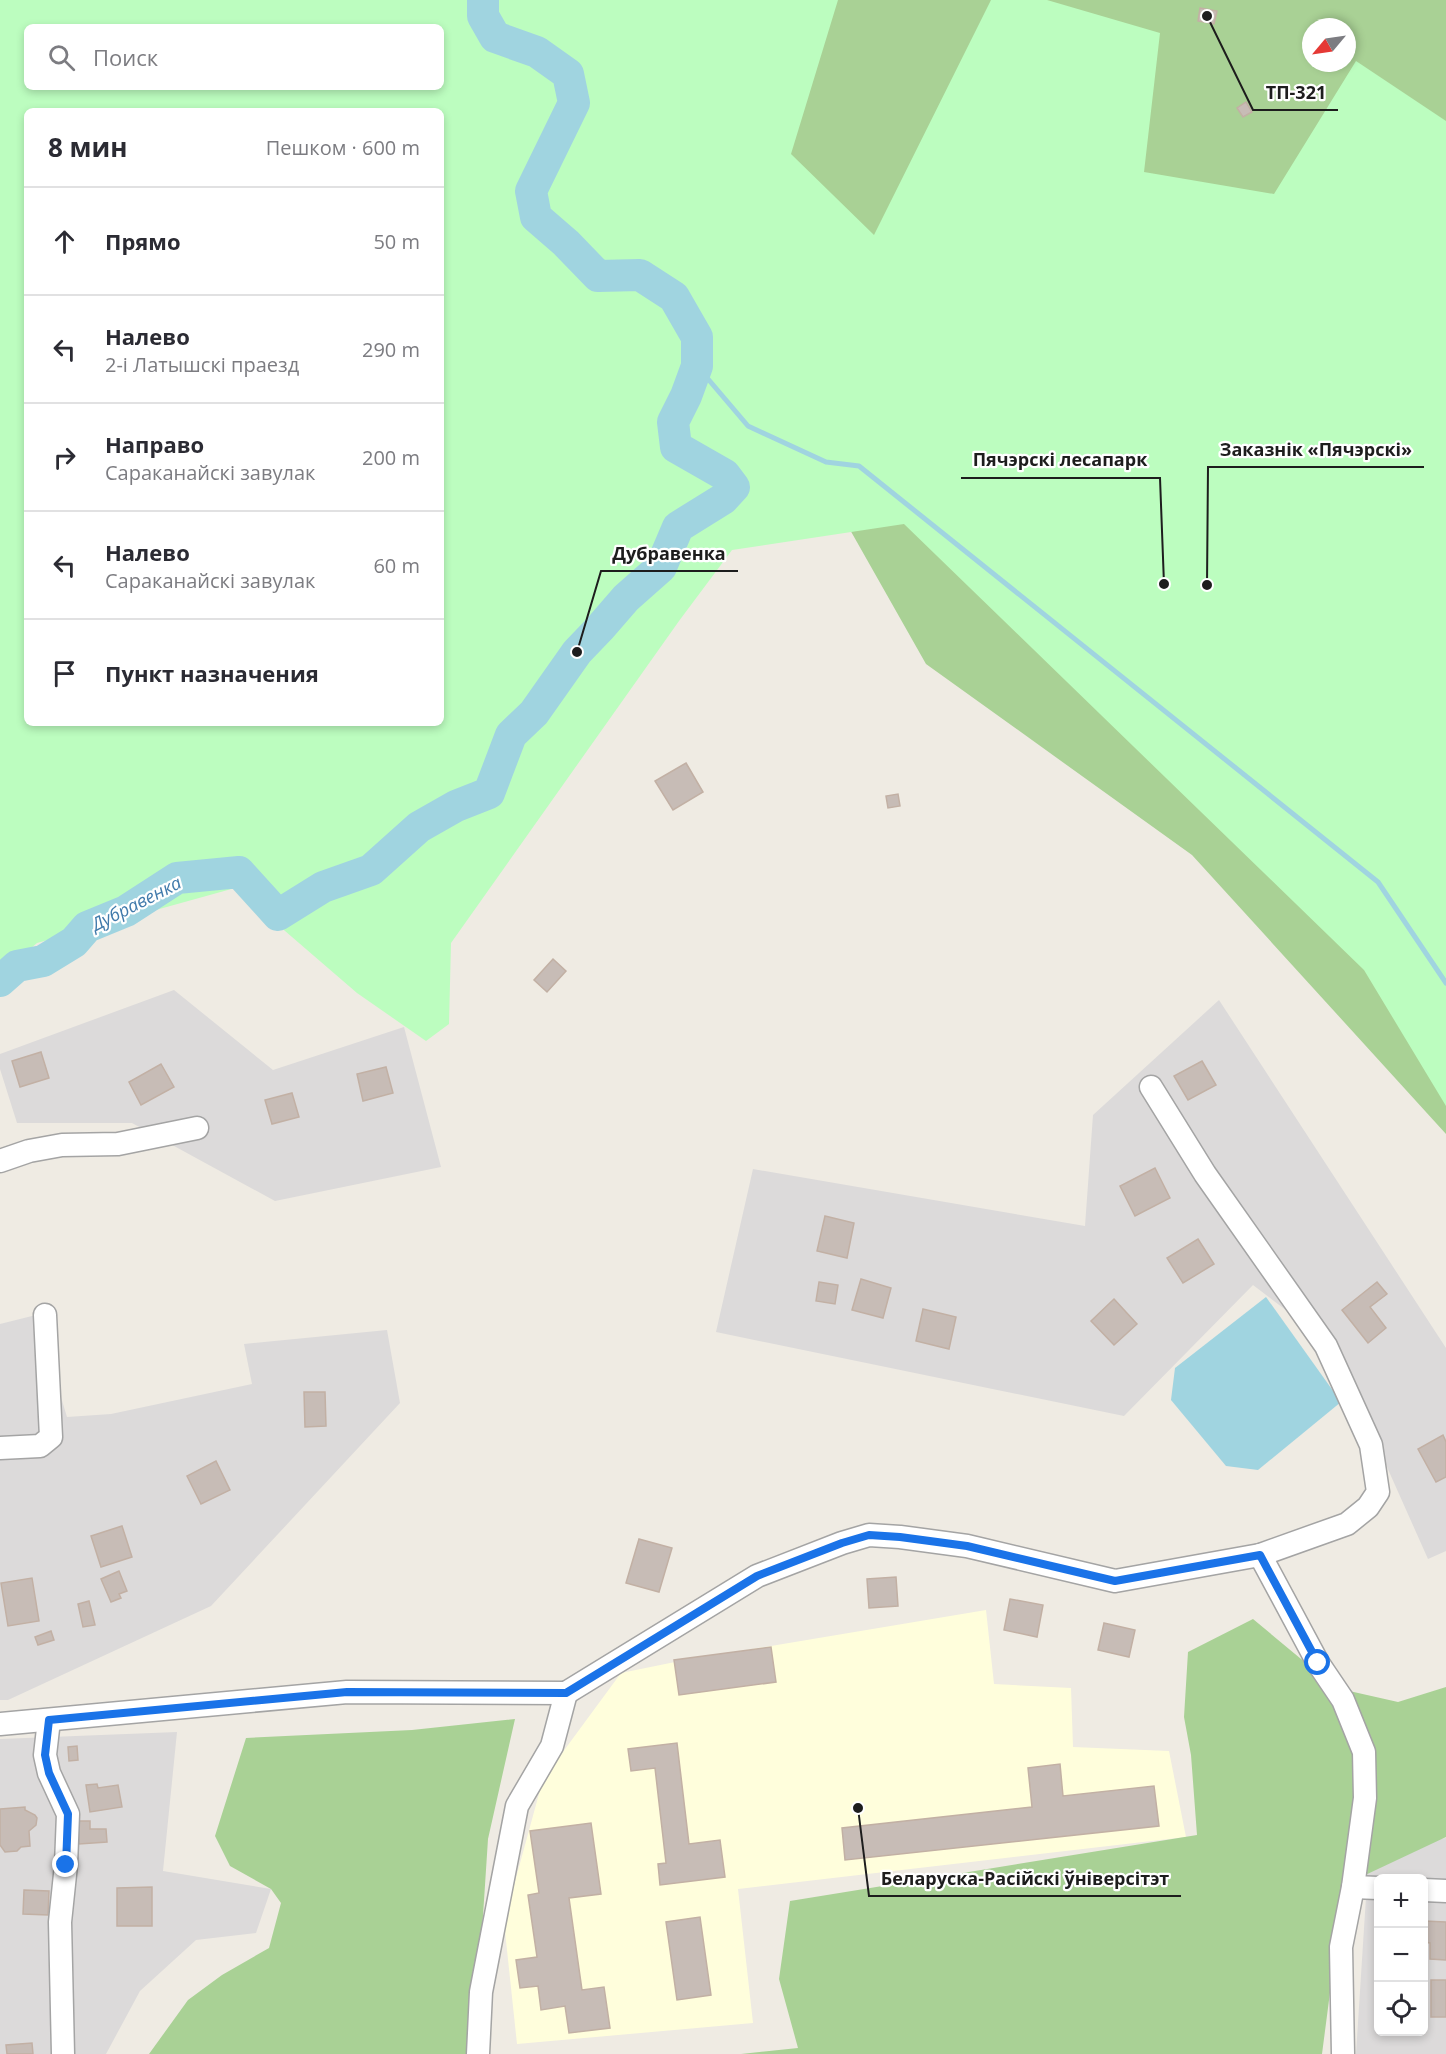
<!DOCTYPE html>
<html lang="ru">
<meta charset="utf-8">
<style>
:root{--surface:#fff;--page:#f7f7f7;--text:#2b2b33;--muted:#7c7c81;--line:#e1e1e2}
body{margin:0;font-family:"Open Sans",sans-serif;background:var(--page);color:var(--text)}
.controls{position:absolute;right:18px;bottom:18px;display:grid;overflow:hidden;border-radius:9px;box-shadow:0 3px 9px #0003}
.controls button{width:54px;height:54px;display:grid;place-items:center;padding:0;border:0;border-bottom:2px solid var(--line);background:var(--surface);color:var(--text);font:30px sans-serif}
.compass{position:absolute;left:1302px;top:18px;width:54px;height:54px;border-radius:50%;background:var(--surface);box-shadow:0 3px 9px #0003;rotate:241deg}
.stop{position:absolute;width:18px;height:18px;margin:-14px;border:4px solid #1a73e8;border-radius:50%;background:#fff}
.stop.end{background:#1a73e8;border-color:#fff;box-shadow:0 2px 6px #0008}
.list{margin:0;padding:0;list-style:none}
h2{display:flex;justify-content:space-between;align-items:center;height:78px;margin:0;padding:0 24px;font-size:26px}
h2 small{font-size:20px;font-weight:400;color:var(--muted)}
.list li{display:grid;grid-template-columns:39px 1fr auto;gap:18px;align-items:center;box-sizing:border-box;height:108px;padding:0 24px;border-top:2px solid var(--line)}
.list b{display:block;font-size:22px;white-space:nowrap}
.list p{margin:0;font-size:20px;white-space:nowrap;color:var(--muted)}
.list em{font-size:20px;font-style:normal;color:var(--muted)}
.icon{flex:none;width:33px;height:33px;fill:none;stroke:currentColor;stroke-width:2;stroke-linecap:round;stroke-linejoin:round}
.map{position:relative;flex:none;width:1446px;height:2054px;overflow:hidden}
.search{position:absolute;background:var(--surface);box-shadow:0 3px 9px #0003;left:24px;top:24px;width:420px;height:66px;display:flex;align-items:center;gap:15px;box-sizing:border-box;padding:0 21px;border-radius:9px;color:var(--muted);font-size:22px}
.panel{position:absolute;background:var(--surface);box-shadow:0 3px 9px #0003;left:24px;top:108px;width:420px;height:618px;border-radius:9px}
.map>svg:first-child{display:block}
.residential{fill:#dcdada;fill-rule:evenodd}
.education{fill:#fffedc}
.forest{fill:#a9d195;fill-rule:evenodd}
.park{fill:#bcfdbf;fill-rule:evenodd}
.water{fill:#a0d4e0}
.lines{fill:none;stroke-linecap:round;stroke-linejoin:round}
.stream{stroke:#a0d4e0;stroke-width:5}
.river{stroke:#a0d4e0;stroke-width:32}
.building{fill:#c7bcb6;stroke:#c2b0a4;stroke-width:1.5}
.minor-casing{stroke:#a4a4a4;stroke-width:25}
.minor{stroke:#fff;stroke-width:22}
.route{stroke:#1a73e8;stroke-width:8}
.labels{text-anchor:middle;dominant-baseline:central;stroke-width:4.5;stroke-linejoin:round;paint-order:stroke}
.water-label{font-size:18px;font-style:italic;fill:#417aab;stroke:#fff}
.leader{fill:none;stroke:#1d1d1d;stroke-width:2}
.callout-dot{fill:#1d1d1d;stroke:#fff;stroke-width:2}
.callout-label{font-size:18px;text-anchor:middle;font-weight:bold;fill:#1d1d1d;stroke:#fff;stroke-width:4.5;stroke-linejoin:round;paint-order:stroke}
</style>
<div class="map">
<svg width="1446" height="2054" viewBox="0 0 1446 2054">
<rect width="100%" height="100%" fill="#efebe3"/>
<g class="residential">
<path d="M174 990 273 1070 404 1027 441 1167 275 1201 132 1123H17L0 1069V1054Z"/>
<path d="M1219 1000 1446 1348V1551L1428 1559 1333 1346 1253 1285 1124 1416 716 1332 753 1169 1085 1226 1093 1115Z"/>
<path d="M36 1315 67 1417 111 1414 252 1384 244 1344 387 1330 400 1403 211 1606 8 1700H0V1324Z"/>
<path d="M177 1732 163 1871 271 1889 256 1933 196 1940 140 1991 106 2054H0V1739Z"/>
<path d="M1446 1838V2054H1356L1369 1850ZM1378 1878H1424V2032H1378Z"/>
</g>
<path class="education" d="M986 1610 994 1684 1071 1688 1073 1747 1169 1751 1186 1837 738 1889 753 2023 517 2044 504 1922 543 1779 621 1673 675 1662Z"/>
<g class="forest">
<path d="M522 0H1446V1134L1192 855 926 664 836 505ZM1311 27H1347V63H1311Z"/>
<path d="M1253 1619 1336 1688 1398 1702 1446 1687V1837L1344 1885 1322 2054H741L798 2048 779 1979 790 1901 1197 1835 1191 1755 1184 1717 1188 1652Z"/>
<path d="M515 1719 488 1839 474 2054H149L188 2000 222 1975 269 1948 281 1903 271 1889 230 1866 215 1836 246 1738 412 1730Z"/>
</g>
<path class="park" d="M0 0H838L791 154 874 235 991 0H1047L1160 33 1144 172 1274 194 1356 61 1446 121V1106L1364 970 904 524 732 550 679 621 451 943 449 1024 426 1041 357 993 235 888 37 943 0 975ZM27 27H441V87H27ZM27 111H441V723H27Z"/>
<path class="water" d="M1266 1297 1341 1402 1258 1470 1226 1466 1171 1400 1175 1368Z"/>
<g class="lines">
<path class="stream" d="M697 366 748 426 826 462 859 466 1378 882 1446 983"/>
<path class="river" d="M0 981 17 966 43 961 74 942 87 927 126 911 177 878 239 872 278 915 323 887 371 870 419 827 456 806 489 793 511 735 534 713 577 652 600 628 626 598 661 567 678 527 723 499 734 487 725 475 676 447 673 422 686 396 697 366V337L674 297 640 275 598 276 566 243 536 217 531 191 574 103 568 74 537 52 495 37 483 16V0"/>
</g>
<g class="building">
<path d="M1200 8 1217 11 1214 24 1198 21Z"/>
<path d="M1246 102 1252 112 1243 117 1237 108Z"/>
<path d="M686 763 703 792 673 810 655 781Z"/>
<path d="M898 794 900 806 888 808 886 796Z"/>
<path d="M553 959 566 971 547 992 534 980Z"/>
<path d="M41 1052 49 1078 20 1087 12 1061Z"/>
<path d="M1202 1061 1216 1085 1188 1100 1174 1076Z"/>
<path d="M161 1064 174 1087 141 1105 129 1082Z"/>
<path d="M386 1067 393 1093 363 1101 357 1074Z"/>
<path d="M292 1093 299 1117 272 1124 265 1100Z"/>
<path d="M1155 1168 1170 1198 1135 1216 1120 1186Z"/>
<path d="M825 1216 854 1223 847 1258 817 1251Z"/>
<path d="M1198 1239 1214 1264 1183 1283 1167 1258Z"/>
<path d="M861 1279 891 1288 883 1318 852 1310Z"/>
<path d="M819 1282 838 1285 835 1304 816 1301Z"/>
<path d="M1377 1282 1387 1294 1370 1307 1386 1328 1368 1343 1342 1310Z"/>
<path d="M1114 1299 1137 1324 1114 1345 1091 1321Z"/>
<path d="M923 1309 956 1317 949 1349 916 1341Z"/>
<path d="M304 1392H325L326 1426 305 1427Z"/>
<path d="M1443 1435 1446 1442V1477L1436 1482 1418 1449Z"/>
<path d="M216 1461 230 1490 201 1504 187 1476Z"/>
<path d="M122 1526 132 1557 101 1567 91 1536Z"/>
<path d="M639 1539 672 1548 659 1592 626 1583Z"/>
<path d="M119 1571 127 1591 119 1594 121 1598 111 1602 101 1579Z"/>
<path d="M896 1577 898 1606 869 1608 867 1579Z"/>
<path d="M32 1578 39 1621 8 1626 1 1583Z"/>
<path d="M1010 1599 1043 1605 1037 1637 1004 1630Z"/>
<path d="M89 1601 95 1625 83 1627 78 1604Z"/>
<path d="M1104 1623 1135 1630 1129 1657 1098 1650Z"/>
<path d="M51 1631 54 1640 38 1645 35 1637Z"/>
<path d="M771 1647 776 1682 679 1695 674 1660Z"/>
<path d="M677 1743 689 1844 720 1840 725 1877 660 1885 658 1864 666 1863 655 1768 631 1771 628 1749Z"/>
<path d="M77 1746 78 1760 69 1761 68 1747Z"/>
<path d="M1060 1764 1063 1796 1154 1786 1159 1826 845 1860 842 1828 1032 1807 1028 1768Z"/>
<path d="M97 1784 98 1788 118 1785 122 1807 90 1812 86 1785Z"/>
<path d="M25 1807V1810L35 1815 37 1818 36 1825 29 1831 30 1846 21 1847 17 1851 5 1852 0 1845V1809Z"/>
<path d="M78 1821H90V1829H106L107 1842 79 1844Z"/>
<path d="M591 1823 601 1894 569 1898 582 1990 604 1987 610 2028 569 2033 565 2006 541 2010 538 1986 520 1988 516 1960 537 1957 528 1895 539 1893 530 1831Z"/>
<path d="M152 1887V1926H117V1888Z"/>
<path d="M24 1890 49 1891 48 1915 23 1914Z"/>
<path d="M700 1917 711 1995 677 2000 666 1922Z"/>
<path d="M1424 1921 1446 1922V1960L1430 1959V1943L1424 1942Z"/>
<rect x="1431" y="1980" width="15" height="37"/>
<path d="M32 2043 33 2054H7L6 2045Z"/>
</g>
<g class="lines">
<defs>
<g id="minor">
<path d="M0 1161 29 1151 62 1145 118 1144 197 1128"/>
<path d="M0 1448 40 1446 51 1437 45 1315"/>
<path d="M1260 1555 1318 1663 1343 1700 1364 1752 1365 1798 1353 1887 1341 1947 1343 2054"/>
<path d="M566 1693 757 1576 842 1543 869 1535 900 1537 967 1546 1115 1581 1260 1555 1347 1524 1368 1507 1378 1492 1371 1445 1326 1346 1205 1174 1151 1087"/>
<path d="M49 1720 45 1755 49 1773 68 1814 66 1865 60 1922 63 2054"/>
<path d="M0 1724 347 1692 566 1693"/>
<path d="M1353 1887 1378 1888"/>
<path d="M1424 1890 1446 1891"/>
<path d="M478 2054 481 1992 517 1806 552 1746 566 1693"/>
</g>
</defs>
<use href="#minor" class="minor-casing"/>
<use href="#minor" class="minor"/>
</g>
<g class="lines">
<path class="route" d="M66 1865 68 1814 49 1773 45 1755 49 1720 347 1692 566 1693 757 1576 842 1543 869 1535 900 1537 967 1546 1115 1581 1260 1555 1318 1663"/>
</g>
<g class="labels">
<g class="water-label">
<text transform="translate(136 903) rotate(-27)">Дубравенка</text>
</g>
</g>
<path class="leader" d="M1207 16L1253 110H1338M1207 585L1208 467H1424M1164 584L1160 478H961M577 652L601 571H738M858 1808L869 1896H1181"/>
<g class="callout-dot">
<circle cx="1207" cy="16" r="6"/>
<circle cx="1207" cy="585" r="6"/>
<circle cx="1164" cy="584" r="6"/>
<circle cx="577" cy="652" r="6"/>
<circle cx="858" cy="1808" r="6"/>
</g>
<g class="callout-label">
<text x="1296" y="99">ТП-321</text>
<text x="1316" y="456">Заказнік «Пячэрскі»</text>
<text x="1060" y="466">Пячэрскі лесапарк</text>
<text x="669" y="560">Дубравенка</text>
<text x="1025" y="1885">Беларуска-Расійскі ўніверсітэт</text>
</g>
</svg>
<div class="controls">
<button>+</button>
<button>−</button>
<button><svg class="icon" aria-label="locate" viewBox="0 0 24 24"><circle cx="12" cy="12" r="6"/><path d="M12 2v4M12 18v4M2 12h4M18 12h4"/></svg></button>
</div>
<svg class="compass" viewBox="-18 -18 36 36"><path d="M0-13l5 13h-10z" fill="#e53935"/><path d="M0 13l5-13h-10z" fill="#7c7c81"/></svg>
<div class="stop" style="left:1318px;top:1663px"></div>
<div class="stop end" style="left:66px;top:1865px"></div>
<div class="search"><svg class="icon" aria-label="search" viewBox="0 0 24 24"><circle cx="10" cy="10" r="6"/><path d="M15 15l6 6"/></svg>Поиск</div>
<section class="panel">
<h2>8 мин<small>Пешком · 600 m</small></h2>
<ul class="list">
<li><svg class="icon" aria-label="ahead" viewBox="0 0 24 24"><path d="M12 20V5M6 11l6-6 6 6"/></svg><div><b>Прямо</b></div><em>50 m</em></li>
<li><svg class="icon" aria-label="left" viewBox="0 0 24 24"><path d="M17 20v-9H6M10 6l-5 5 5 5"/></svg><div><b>Налево</b><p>2-і Латышскі праезд</p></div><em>290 m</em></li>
<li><svg class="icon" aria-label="right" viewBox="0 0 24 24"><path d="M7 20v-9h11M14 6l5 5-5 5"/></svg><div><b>Направо</b><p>Сараканайскі завулак</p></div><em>200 m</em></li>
<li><svg class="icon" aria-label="left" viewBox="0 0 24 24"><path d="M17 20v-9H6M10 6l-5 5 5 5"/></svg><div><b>Налево</b><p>Сараканайскі завулак</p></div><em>60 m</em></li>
<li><svg class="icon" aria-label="arrive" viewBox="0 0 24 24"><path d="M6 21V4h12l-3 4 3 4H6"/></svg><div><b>Пункт назначения</b></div></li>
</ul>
</section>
</div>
